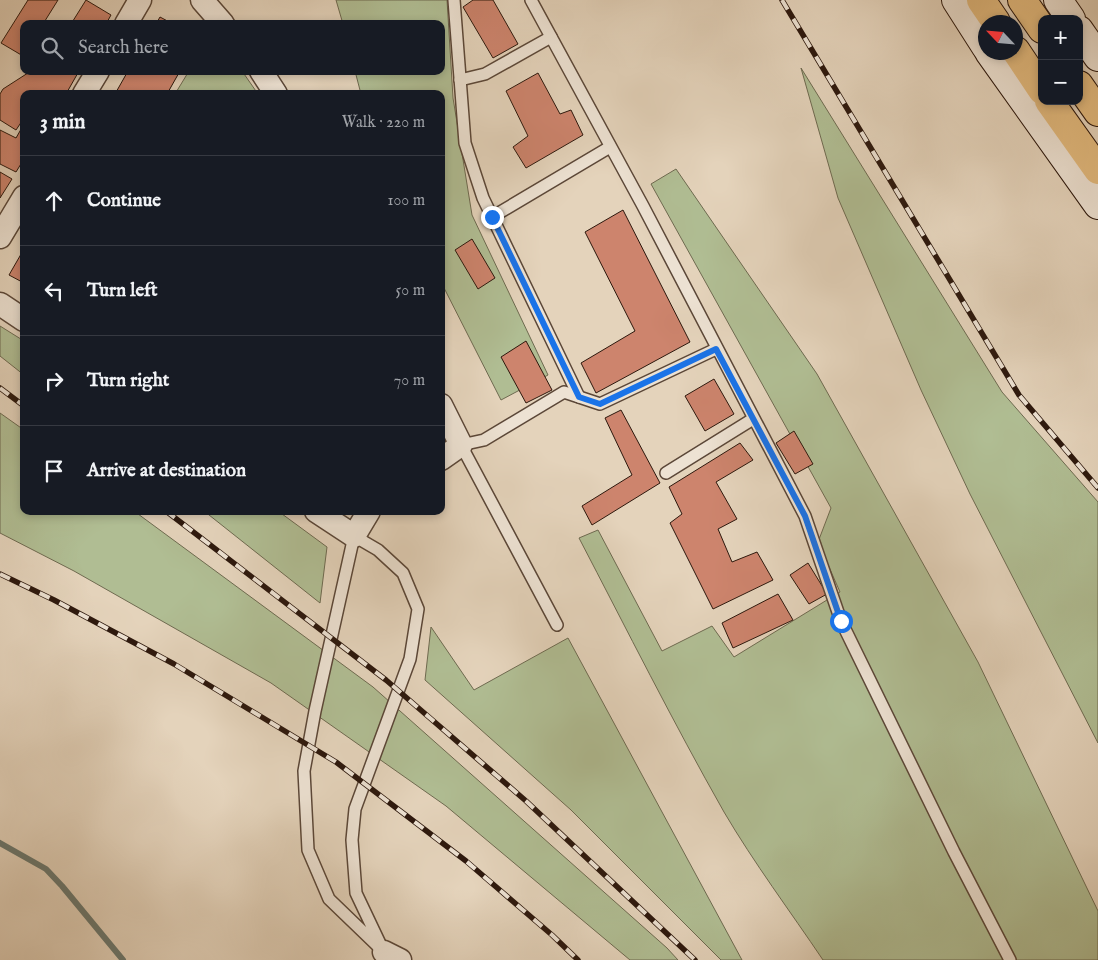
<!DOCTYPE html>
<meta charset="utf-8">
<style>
:root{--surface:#171b24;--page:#242831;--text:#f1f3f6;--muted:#9ea1a6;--line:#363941}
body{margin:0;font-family:"IM FELL English",serif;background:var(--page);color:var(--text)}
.controls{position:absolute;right:15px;top:15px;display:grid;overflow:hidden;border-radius:10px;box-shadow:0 2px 8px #0003}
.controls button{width:45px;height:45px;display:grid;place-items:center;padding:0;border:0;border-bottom:1px solid var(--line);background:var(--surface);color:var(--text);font:25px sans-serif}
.compass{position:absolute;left:978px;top:15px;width:45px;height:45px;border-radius:50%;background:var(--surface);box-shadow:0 2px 8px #0003;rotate:296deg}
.stop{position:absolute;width:15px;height:15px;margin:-11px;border:4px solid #1a73e8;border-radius:50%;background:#fff}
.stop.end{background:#1a73e8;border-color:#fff;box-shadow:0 1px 5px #0008}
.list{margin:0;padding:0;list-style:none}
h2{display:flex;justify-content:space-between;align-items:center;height:65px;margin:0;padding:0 20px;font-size:21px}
h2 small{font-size:16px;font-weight:400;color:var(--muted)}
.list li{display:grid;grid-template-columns:32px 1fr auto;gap:15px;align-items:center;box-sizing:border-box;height:90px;padding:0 20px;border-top:1px solid var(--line)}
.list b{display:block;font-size:19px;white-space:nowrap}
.list em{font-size:16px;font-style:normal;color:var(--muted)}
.icon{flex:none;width:28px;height:28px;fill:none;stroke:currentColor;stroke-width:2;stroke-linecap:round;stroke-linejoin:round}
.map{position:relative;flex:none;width:1098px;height:960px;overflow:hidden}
.search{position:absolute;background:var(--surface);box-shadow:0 2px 8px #0003;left:20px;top:20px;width:425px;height:55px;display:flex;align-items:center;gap:12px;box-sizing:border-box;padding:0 18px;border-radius:10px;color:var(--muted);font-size:19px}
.panel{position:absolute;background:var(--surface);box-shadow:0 2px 8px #0003;left:20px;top:90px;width:425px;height:425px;border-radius:10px}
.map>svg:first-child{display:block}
.green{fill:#b0bd93;stroke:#6e6a50}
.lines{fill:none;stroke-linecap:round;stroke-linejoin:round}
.stream{stroke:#6b786f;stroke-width:6}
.building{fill:#cd846d;stroke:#2d180d}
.lane-casing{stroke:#5b4738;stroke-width:14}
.street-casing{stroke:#5b4738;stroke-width:25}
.secondary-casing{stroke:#2d180d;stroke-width:30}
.highway-casing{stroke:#2d180d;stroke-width:30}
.lane{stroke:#ede2d3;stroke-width:11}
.street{stroke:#ede2d3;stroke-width:22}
.secondary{stroke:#ede2d3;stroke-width:28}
.highway{stroke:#e2ba7e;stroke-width:28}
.rail-casing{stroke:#2d180d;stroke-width:5.5}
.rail{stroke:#ede2d3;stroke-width:4;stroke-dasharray:11;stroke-linecap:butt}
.route{stroke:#1a73e8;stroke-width:6}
</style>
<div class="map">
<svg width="1098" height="960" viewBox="0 0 1098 960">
<rect width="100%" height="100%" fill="#e4d3bb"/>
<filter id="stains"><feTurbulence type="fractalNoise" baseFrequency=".004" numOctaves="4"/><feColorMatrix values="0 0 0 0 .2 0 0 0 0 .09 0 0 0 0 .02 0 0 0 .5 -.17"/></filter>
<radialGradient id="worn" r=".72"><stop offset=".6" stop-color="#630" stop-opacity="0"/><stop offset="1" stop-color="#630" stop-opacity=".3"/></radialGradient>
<g class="green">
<path d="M336 0H447L453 98 472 215 548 375 501 400 441 282V94H361L355 71H441V24H343Z"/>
<path d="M801 68 1002 392 1098 502V743L970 494 921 390 838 198Z"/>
<path d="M189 71H242L258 94H175Z"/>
<path d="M676 169 817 374 978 662 1098 911V960H823C790 911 754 863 724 812 673 722 627 630 579 538L598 530 662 651 712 626 734 657 840 592 818 542 831 508 651 184Z"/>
<path d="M0 326 24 341V375L0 356Z"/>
<path d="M0 413 24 430V511H134L373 687 667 948 678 960H630L446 806 271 683 74 571 0 533Z"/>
<path d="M204 511H278L327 547 320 603Z"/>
<path d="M431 627 474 690 568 638 742 960H721L571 810 425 680Z"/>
</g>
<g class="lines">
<path class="stream" d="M0 843 46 869 62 886 123 960"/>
</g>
<g class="building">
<path d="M28 0H58L43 24H24L23 56 1 43Z"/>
<path d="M86 0 111 15 106 24H71Z"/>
<path d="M473 0H493L518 44 493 58 463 7Z"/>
<path d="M160 17 173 24H156Z"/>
<path d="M31 71H79L66 94H24V118L16 130 0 120V94L3 89Z"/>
<path d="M128 71H180L167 94H115Z"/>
<path d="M538 73 560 114 571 110 583 135 526 168 513 147 528 136 506 91Z"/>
<path d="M24 124V159L16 172 0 164V130L16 138Z"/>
<path d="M0 172 12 179 0 198Z"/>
<path d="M623 210 690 342 596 393 581 363 635 331 585 232Z"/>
<path d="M472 239 495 278 478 289 455 250Z"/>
<path d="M24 249V283L9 275Z"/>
<path d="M526 341 552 390 526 403 501 357Z"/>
<path d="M714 379 734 414 705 431 685 396Z"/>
<path d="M621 410 660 483 592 525 582 506 632 475 605 418Z"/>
<path d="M794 431 813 464 795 474 776 443Z"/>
<path d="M740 443 753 460 716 482 737 519 718 529 732 562 757 552 773 580 713 609 670 523 682 514 669 487Z"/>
<path d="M808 563 827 594 809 604 790 575Z"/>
<path d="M778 594 793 620 733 648 722 623Z"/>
</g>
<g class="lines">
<defs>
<g id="lane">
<path d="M454 0 465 143 483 198 579 397"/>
<path d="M531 0 643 206 805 516 841 621 954 852 1010 960"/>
<path d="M460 80 485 74 551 37"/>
<path d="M492 217 610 147"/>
<path d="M666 473 753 419"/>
<path d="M354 536 378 550 403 573 418 609 410 659 355 809 352 840 356 893 384 952 329 899 308 850 304 771 315 711Z"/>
<path d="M557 625 461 445 484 440 564 392 600 404 716 349"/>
</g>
<g id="street">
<path d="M202 0 223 24"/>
<path d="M126 24 140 0"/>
<path d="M261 71 276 94"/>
<path d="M84 94 98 71"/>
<path d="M0 237 24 197"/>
<path d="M0 304 24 320"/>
<path d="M441 405 461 445 441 459"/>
<path d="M316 511 354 536 369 511"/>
<path d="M384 952 400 960"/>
</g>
<g id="secondary">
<path d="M956 0 986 47"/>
<path d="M1058 0 1071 19"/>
<path d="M1079 30 1098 57"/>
<path d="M989 52 1098 205"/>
</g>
<g id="highway">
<path d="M981 0 996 22"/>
<path d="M1022 0 1042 29"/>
<path d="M1016 51 1042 90"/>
<path d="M1079 85 1098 112"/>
<path d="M1049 101 1098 170"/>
</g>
</defs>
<use href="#lane" class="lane-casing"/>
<use href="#street" class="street-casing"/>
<use href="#secondary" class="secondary-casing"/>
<use href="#highway" class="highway-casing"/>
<use href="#lane" class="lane"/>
<use href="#street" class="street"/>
<use href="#secondary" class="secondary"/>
<use href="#highway" class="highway"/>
<defs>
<g id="rail">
<path d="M782 0 1019 395 1098 488"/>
<path d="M0 388 24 406"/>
<path d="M166 511 386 680 526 801 695 960"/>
<path d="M0 574 54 600 174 664 336 762 466 861 552 935 578 960"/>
</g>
</defs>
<use href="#rail" class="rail-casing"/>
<use href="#rail" class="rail"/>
</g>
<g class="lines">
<path class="route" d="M492 217 579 397 600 404 716 349 805 516 841 621"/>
</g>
<rect width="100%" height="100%" filter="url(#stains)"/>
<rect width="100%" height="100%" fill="url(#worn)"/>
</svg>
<div class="controls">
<button>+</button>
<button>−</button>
</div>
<svg class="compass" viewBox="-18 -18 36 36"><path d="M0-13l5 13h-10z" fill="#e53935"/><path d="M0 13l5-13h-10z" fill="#9ea1a6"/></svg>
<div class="stop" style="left:841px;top:621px"></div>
<div class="stop end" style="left:492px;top:217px"></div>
<div class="search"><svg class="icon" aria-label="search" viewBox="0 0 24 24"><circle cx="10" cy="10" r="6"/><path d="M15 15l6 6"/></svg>Search here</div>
<section class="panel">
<h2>3 min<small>Walk · 220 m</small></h2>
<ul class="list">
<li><svg class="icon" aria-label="ahead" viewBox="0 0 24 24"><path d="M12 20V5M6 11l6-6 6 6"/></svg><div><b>Continue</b></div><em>100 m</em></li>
<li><svg class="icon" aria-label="left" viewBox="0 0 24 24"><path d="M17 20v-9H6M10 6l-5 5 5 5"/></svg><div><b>Turn left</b></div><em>50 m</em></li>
<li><svg class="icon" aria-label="right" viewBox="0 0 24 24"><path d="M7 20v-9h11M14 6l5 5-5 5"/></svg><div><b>Turn right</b></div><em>70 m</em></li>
<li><svg class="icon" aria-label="arrive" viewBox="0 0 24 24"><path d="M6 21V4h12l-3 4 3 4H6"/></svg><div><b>Arrive at destination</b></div></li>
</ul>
</section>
</div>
